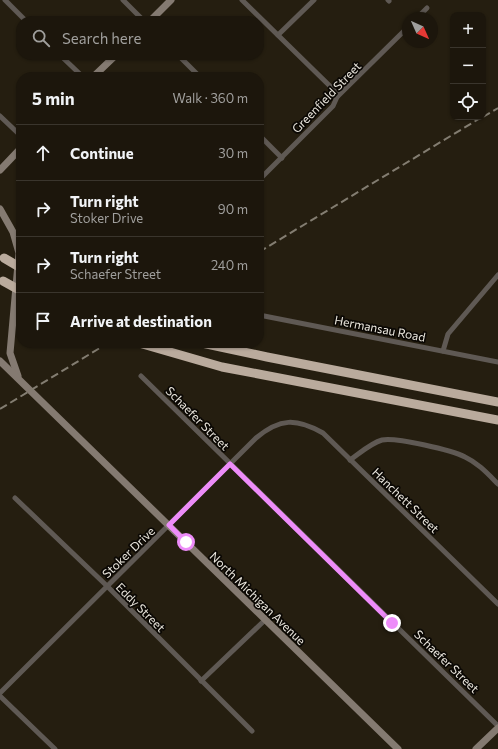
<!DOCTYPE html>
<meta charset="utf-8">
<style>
:root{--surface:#1c160c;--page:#251f15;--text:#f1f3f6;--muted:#a09f9d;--line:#3a352d}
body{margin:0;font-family:Commissioner,sans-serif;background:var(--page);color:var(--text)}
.controls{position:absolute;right:12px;top:12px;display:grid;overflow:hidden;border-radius:8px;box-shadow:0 1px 3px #0004}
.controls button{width:36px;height:36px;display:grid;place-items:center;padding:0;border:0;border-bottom:1px solid var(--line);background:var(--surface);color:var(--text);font:20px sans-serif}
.compass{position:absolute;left:402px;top:12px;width:36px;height:36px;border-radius:50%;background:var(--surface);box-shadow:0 1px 3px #0004;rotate:135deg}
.stop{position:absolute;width:12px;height:12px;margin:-9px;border:3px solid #ed8cf9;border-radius:50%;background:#fff}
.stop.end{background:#ed8cf9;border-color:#fff;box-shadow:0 1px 4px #0008}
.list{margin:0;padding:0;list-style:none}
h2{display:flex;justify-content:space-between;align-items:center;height:52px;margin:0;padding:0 16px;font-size:17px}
h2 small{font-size:13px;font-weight:400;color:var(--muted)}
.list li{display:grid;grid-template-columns:26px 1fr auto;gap:12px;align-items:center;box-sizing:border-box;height:56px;padding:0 16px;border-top:1px solid var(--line)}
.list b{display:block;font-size:15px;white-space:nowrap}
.list p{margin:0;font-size:13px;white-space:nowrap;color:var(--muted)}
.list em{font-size:13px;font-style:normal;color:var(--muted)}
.icon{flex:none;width:22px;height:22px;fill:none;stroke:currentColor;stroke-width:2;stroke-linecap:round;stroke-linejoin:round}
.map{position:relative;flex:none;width:498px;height:749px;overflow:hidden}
.search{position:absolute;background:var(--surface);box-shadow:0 1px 3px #0004;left:16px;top:16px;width:248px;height:44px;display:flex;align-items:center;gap:10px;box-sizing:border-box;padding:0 14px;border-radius:16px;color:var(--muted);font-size:15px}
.panel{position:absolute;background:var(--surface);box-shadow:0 1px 3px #0004;left:16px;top:72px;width:248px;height:276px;border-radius:16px}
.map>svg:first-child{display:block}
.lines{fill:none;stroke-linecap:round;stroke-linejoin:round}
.street{stroke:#5f5954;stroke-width:5}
.secondary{stroke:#847a71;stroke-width:7}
.highway{stroke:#baab9d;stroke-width:9}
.rail{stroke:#837d71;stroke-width:2;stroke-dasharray:8 4;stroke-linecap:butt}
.highway-bridge{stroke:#baab9d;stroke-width:9}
.route{stroke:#ed8cf9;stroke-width:5}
.labels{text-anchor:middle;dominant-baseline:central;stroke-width:3.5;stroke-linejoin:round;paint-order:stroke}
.street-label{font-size:12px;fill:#ebe7de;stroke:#0b0804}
</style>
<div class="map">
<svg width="498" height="749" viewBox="0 0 498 749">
<rect width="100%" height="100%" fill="#251e10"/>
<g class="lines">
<g class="street">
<path d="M5 0 26 21"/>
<path d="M123 0 144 21"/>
<path d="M242 0 335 91 337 97"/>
<path d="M388 0 389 1"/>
<path d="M417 18 427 8"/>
<path d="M278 35 314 0"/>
<path d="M60 55 83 77"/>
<path d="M178 55 200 77"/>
<path d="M0 116 21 136"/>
<path d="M259 135 282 158"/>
<path d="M259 180 333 106 337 97 408 27"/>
<path d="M259 315 498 362"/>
<path d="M443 351 448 334 498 275"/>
<path d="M141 376 498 726"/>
<path d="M350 460C360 453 371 443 382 440 395 437 452 450 465 457 478 463 488 474 498 484"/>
<path d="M15 498 107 586 252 731"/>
<path d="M201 681 265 620"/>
<path d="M0 693 256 438C280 418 296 418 323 433L498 604"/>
<path d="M0 696 55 749"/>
</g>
<g class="secondary">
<path d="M150 21 171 0"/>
<path d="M93 77 116 55"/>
<path d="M0 170 21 148"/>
<path d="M0 209 13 232 19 253 10 353 18 376"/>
<path d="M0 361 398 749"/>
<path d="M476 749 498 728"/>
</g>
<g class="highway">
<path d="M139 343 222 367 498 420"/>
<path d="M202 343 267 357 498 402"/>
</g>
<g class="rail">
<path d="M483 117 498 108"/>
<path d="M259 252 482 117"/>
<path d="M0 409 108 343"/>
</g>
<g class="highway-bridge">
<path d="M4 258 21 268"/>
<path d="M3 281 21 291"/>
</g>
</g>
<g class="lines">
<path class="route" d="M186 542 169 525 230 464 392 623"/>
</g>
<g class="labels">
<g class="street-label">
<text transform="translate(326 97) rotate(-46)">Greenfield Street</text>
<text transform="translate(380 328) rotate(11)">Hermansau Road</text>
<text transform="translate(198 418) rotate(45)">Schaefer Street</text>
<text transform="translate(406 500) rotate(44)">Hanchett Street</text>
<text transform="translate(128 552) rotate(-44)">Stoker Drive</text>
<text transform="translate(258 598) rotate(44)">North Michigan Avenue</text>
<text transform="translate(141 607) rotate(45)">Eddy Street</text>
<text transform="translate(447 661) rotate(44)">Schaefer Street</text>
</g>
</g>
</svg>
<div class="controls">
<button>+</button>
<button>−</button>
<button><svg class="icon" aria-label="locate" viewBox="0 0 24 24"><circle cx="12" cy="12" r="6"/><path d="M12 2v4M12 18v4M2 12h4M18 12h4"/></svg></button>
</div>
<svg class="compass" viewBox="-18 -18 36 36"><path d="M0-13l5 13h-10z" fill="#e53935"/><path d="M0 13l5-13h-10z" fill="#a09f9d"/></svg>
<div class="stop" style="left:186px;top:542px"></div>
<div class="stop end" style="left:392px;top:623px"></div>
<div class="search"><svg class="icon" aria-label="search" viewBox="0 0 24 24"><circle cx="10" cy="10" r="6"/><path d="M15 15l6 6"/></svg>Search here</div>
<section class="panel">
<h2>5 min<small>Walk · 360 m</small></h2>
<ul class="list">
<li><svg class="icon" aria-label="ahead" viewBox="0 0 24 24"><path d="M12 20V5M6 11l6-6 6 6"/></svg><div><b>Continue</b></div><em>30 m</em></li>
<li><svg class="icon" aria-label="right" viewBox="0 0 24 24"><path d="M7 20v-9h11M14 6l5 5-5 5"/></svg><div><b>Turn right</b><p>Stoker Drive</p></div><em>90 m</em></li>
<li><svg class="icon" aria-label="right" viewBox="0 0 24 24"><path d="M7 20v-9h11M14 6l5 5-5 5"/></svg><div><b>Turn right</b><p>Schaefer Street</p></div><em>240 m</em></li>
<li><svg class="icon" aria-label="arrive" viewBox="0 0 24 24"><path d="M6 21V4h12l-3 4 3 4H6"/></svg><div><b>Arrive at destination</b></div></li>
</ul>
</section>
</div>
